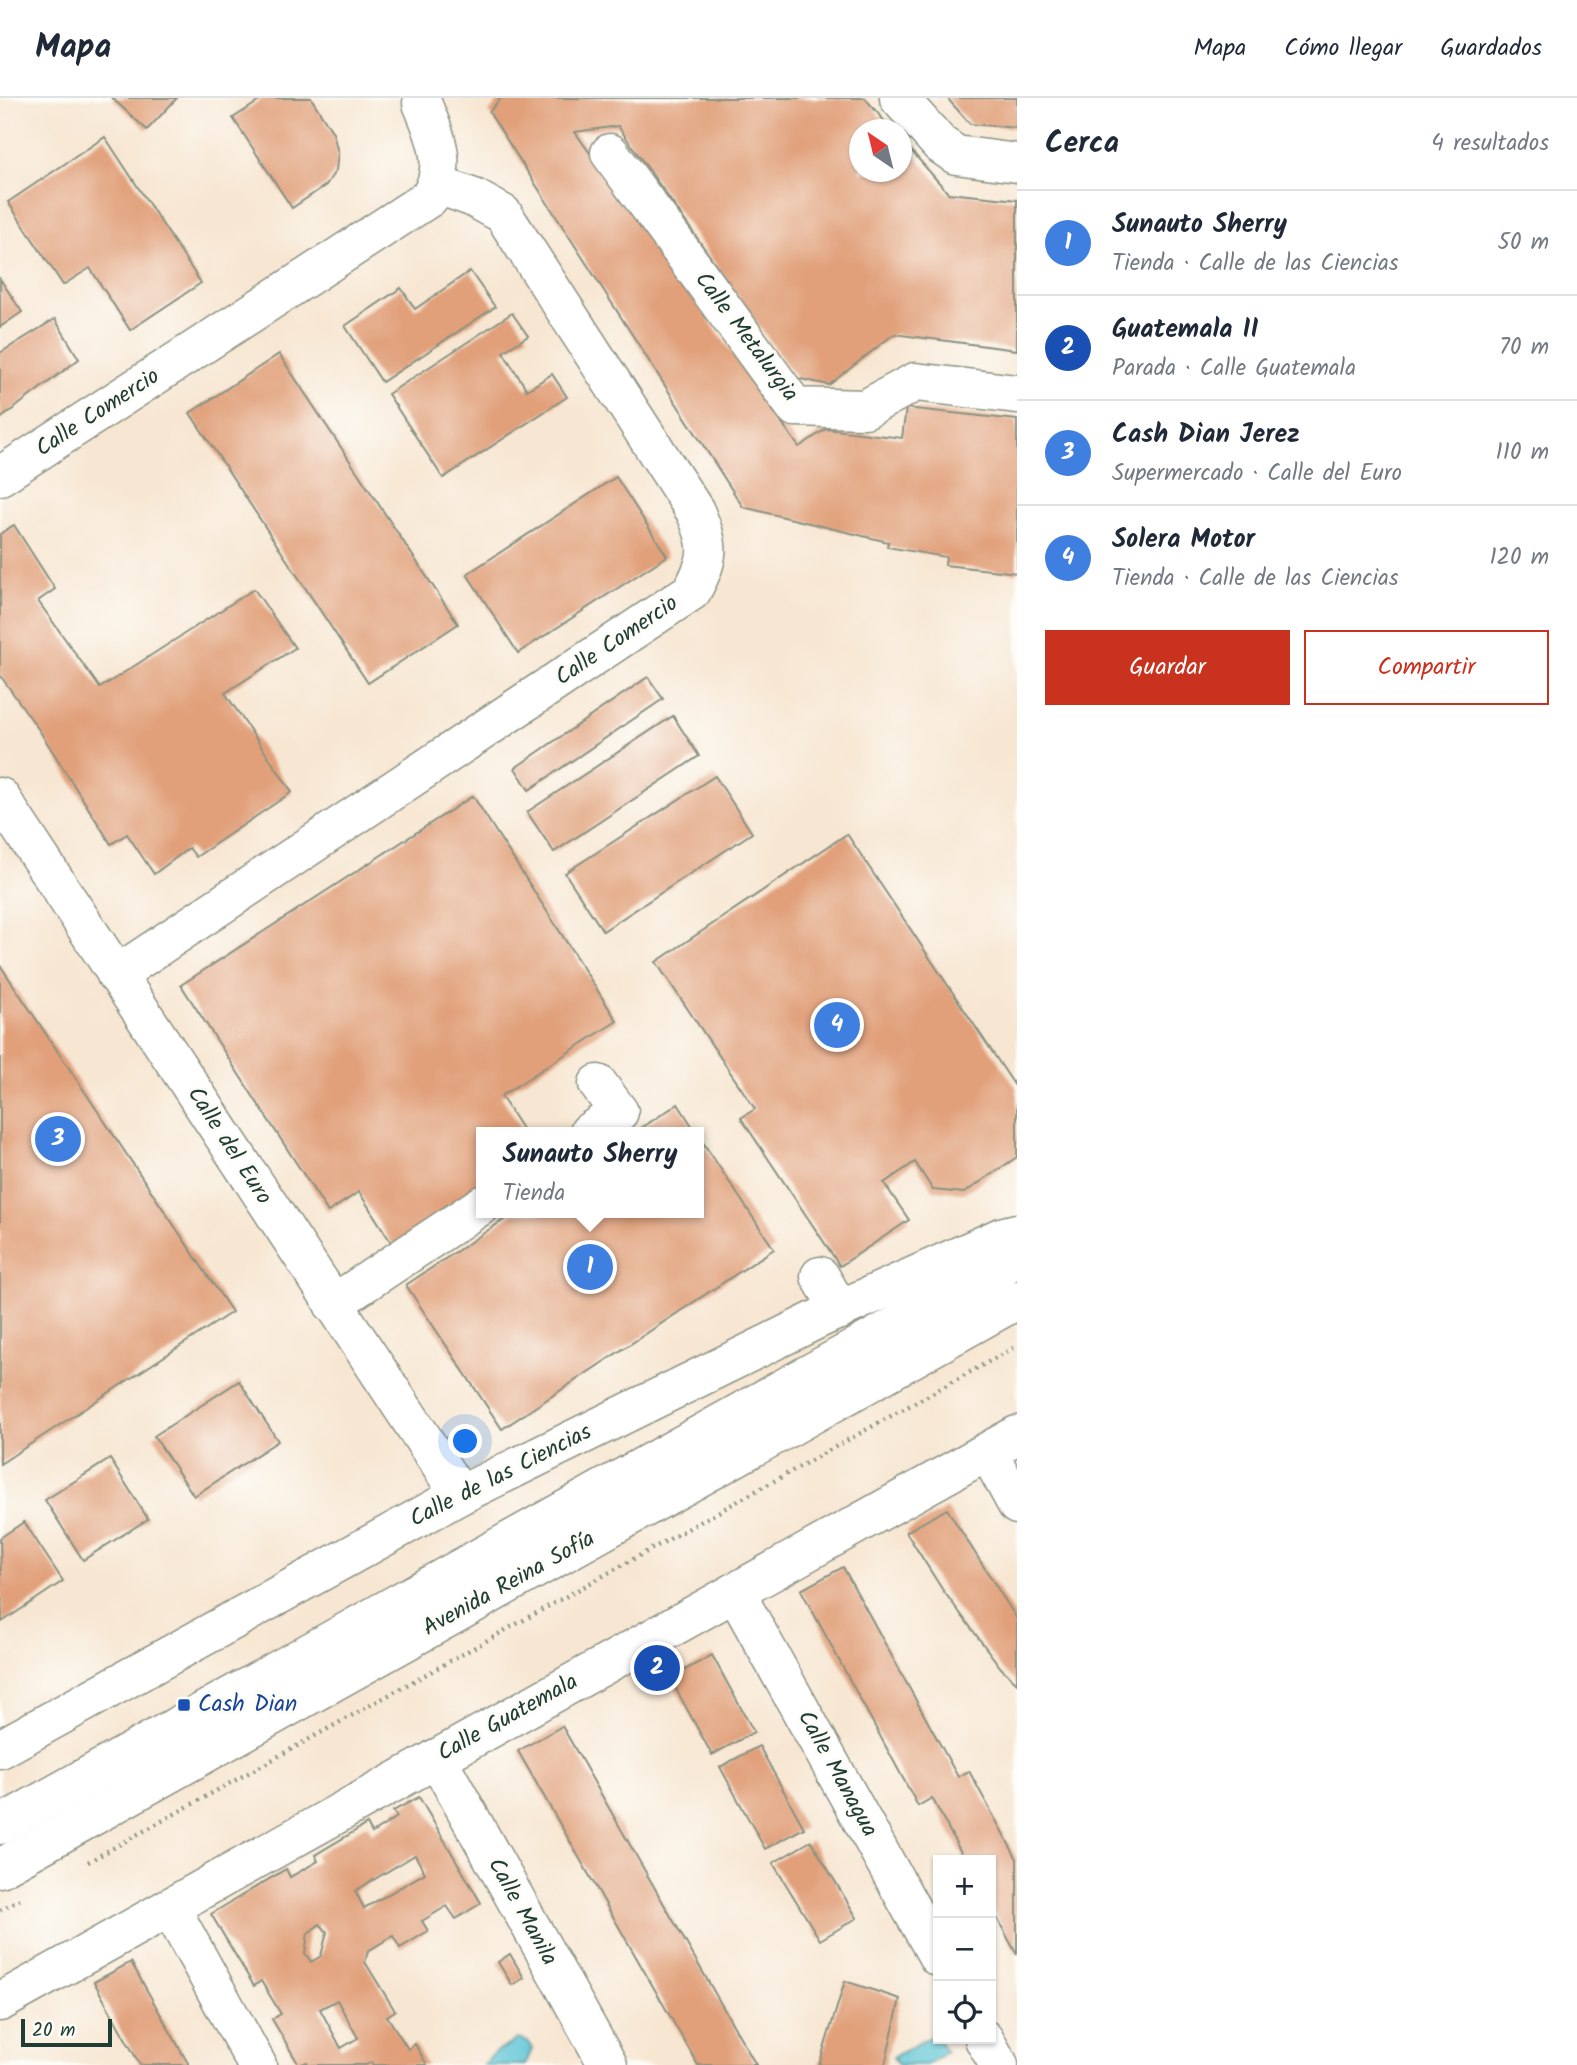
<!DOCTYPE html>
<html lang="es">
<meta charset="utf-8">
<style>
:root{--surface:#fff;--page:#f2f2f3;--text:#1f2937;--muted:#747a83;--line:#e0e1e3;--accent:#c8321e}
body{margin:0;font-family:Kalam,sans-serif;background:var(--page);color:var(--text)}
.controls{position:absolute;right:21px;bottom:21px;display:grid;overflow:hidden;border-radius:0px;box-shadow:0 2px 5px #0004}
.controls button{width:63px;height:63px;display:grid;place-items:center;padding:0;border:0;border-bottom:2px solid var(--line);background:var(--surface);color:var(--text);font:35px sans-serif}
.compass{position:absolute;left:849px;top:21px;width:63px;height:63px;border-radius:50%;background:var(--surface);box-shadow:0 2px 5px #0004;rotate:325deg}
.scale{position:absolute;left:21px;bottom:18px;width:91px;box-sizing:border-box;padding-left:7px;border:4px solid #1f3d34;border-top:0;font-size:19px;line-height:24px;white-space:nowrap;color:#1f3d34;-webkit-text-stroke:5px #fdfcf7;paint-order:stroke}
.you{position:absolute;left:466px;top:1344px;width:24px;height:24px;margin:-18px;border:5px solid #fff;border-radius:50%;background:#1a73e8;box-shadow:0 0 0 10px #1a73e833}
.badge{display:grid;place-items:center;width:46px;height:46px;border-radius:50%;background:var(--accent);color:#fff;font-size:23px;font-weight:700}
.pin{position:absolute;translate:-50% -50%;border:4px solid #fff;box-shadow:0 2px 7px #0006}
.popup{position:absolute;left:476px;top:1029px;width:228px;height:91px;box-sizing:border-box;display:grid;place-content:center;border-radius:0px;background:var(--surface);filter:drop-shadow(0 2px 5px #0005);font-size:23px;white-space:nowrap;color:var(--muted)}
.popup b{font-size:26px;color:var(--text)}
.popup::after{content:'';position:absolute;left:50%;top:100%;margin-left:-14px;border:14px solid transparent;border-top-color:var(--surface)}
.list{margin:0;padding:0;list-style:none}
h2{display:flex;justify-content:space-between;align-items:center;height:91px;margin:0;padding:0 28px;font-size:30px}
h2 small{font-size:23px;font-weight:400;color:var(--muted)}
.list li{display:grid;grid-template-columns:46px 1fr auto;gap:21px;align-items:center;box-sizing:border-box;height:105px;padding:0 28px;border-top:2px solid var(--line)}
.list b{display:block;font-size:26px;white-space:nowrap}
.list p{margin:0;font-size:23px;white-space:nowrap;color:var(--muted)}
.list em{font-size:23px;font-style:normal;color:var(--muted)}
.actions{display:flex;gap:14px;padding:21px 28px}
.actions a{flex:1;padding:16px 0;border:2px solid var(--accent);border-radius:0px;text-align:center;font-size:24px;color:var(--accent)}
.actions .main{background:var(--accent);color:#fff}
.icon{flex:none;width:38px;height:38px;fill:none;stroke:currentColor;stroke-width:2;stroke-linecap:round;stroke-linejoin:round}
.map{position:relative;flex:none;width:1017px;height:1967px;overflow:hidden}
header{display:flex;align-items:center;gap:42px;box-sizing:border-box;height:98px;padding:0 35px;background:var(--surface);border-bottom:2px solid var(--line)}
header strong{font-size:33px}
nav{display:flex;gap:38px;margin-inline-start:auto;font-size:24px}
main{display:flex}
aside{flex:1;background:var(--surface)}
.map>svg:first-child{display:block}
.water{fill:#5bc5d6;stroke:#3d8185;stroke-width:2}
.building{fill:#e1a07a;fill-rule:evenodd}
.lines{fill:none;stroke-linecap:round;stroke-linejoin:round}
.minor-casing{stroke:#8b9282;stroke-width:41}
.major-casing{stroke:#8b9282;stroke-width:41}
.path{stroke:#8b9282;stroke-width:4.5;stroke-dasharray:2 5;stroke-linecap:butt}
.minor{stroke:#fff;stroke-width:38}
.major{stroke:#fff;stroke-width:38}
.transit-dot{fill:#1a4fb4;stroke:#fdfcf7;stroke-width:2.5}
.labels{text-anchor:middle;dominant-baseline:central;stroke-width:6;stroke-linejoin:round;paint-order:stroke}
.street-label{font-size:23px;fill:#1f3d34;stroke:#fdfcf7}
.transit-label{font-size:23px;fill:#164399;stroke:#fdfcf7;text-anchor:start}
</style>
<header>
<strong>Mapa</strong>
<nav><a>Mapa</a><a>Cómo llegar</a><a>Guardados</a></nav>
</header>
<main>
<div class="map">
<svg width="1017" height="1967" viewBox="0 0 1017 1967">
<rect width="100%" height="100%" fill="#fdfcf7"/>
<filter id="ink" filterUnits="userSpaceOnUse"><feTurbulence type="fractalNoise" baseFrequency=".0143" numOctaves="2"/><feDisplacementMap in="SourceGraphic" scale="14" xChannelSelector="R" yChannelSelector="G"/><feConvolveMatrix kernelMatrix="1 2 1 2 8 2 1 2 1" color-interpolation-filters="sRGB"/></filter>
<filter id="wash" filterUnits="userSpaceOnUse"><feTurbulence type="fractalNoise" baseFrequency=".00686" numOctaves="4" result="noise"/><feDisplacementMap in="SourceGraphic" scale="28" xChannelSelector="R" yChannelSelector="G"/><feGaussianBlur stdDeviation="1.57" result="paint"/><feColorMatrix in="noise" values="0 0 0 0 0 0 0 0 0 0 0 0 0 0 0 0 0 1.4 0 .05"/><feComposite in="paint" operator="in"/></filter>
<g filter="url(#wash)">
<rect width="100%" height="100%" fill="#f7e6d1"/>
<g class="water">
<path d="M935 1936 946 1954 926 1967H898L893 1959Z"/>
<path d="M518 1941 528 1944 532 1951 525 1967H483L489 1959Z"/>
</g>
<g id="blocks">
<g class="building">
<path d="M112 0H177L147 32Z"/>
<path d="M264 0H311L333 35 338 55 336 72 326 87 292 110 233 20Z"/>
<path d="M501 0H865L892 32H860V74H902V42L948 95 1017 102V252L894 236 829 287 796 280 618 28 575 34 799 349 826 331 902 340 906 310 1017 322V475L945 467 946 459 887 449 888 444 743 409 489 14Z"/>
<path d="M947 0H1017V30L970 26Z"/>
<path d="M105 39 201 185 130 232 90 170 63 187 8 104Z"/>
<path d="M470 173 495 209 382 284 345 228 401 190 415 211Z"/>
<path d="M0 181 22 214 0 229Z"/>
<path d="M512 215 528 238 503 254 527 292 552 276 567 299 443 380 388 296Z"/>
<path d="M55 221 79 261 0 321V255Z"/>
<path d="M279 256 458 526 368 585 190 315Z"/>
<path d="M616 379 667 458 518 555 467 476Z"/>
<path d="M14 427 55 491 38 503 100 590 254 491 295 550 225 595 292 694 196 759 189 750 154 776 127 736 111 746 39 632 0 577V436Z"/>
<path d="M648 579 663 601 529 692 515 670Z"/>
<path d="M673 618 699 658 554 754 527 714Z"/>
<path d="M715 678 752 735 603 833 565 775Z"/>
<path d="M473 698 617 923 501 998 524 1034H482V1096L396 1152 359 1094 328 1114 181 887Z"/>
<path d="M847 736 1017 991V1059L964 1095 933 1092 915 1064 884 1085 909 1122 840 1168 741 1020 755 1011 656 864Z"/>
<path d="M0 867 232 1214 0 1366Z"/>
<path d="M678 1006 696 1034H635Z"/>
<path d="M698 1037 774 1151 502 1331 406 1187 514 1115H698Z"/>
<path d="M239 1283 278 1343 194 1398 154 1338Z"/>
<path d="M110 1361 148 1421 83 1462 45 1402Z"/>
<path d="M947 1411 1017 1521V1585L1001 1570 942 1491 906 1434Z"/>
<path d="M24 1424 63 1483 2 1524 0 1440Z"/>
<path d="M843 1469 958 1679 969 1673 1017 1761V1857L991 1809V1762H965L932 1700 918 1708 801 1492Z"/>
<path d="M712 1557 754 1634 712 1657 670 1580Z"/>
<path d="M562 1628 756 1967H698L518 1653Z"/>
<path d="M759 1648 804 1730 765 1751 720 1669Z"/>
<path d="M419 1699 481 1805 456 1821 447 1808 422 1823 428 1833 400 1850 393 1838 368 1853 365 1864 395 1913 387 1918 408 1951 415 1946 427 1967H373L371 1964 366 1967H309L307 1964 299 1967 272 1921 281 1916 261 1883 254 1888 211 1816 286 1771 290 1779 318 1763 315 1757 367 1726 372 1735 397 1719 393 1713ZM415 1757 425 1775 364 1810 355 1793ZM320 1826 327 1834 321 1858 311 1864 305 1855 308 1835ZM337 1902 358 1940 341 1950 320 1911Z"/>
<path d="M811 1743 857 1820 820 1842 773 1765Z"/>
<path d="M510 1856 524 1880 512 1887 498 1864Z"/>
<path d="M131 1864 189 1967H140L94 1884Z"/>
<path d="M845 1883 900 1901 885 1967H819Z"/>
</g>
</g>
</g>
<g filter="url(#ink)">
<use href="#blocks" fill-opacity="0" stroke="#8b9282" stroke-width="2"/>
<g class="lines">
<defs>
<g id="minor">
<path d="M899 0 940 46 956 57 1017 65"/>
<path d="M610 55 795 309 865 311 915 284 1017 296"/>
<path d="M0 378 429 100C450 68 435 37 422 5"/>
<path d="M0 699 460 1397"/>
<path d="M116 877 692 493C710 459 711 449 695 413L503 116 474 100 438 87"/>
<path d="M589 1034 619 1014 598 986"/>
<path d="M820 1178 840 1212"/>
<path d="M333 1206 482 1107"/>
<path d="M988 1354 1017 1407"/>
<path d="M735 1494 938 1859"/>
<path d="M0 1651 460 1397 818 1221 1001 1139 1017 1135"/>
<path d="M437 1660 608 1967"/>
<path d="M170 1809 257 1967"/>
<path d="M0 1904 1017 1337"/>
<path d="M984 1941 999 1967"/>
</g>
<g id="major">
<path d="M0 1727 1017 1160"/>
<path d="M0 1770 1017 1202"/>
</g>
</defs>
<use href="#minor" class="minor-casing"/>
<use href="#major" class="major-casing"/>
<g class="path">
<path d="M88 1764 1017 1248"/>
<path d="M0 1812 22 1800"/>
</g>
<use href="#minor" class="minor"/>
<use href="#major" class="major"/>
</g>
</g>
<rect class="transit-dot" x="177" y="1600" width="14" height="14" rx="3.5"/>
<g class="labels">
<g class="street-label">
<text transform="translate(746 239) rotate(53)">Calle Metalurgia</text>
<text transform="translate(98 315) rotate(-33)">Calle Comercio</text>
<text transform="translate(617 543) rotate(-34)">Calle Comercio</text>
<text transform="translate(229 1048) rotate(57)">Calle del Euro</text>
<text transform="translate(501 1378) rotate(-27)">Calle de las Ciencias</text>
<text transform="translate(509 1486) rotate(-29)">Avenida Reina Sofía</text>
<text transform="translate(508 1620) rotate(-29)">Calle Guatemala</text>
<text transform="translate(837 1676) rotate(61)">Calle Managua</text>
<text transform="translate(522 1814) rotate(61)">Calle Manila</text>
</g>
<g class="transit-label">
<text x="198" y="1607">Cash Dian</text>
</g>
</g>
</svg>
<div class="controls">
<button>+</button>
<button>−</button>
<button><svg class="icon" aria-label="locate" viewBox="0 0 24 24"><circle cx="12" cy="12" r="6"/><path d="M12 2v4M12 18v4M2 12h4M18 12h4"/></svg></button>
</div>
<svg class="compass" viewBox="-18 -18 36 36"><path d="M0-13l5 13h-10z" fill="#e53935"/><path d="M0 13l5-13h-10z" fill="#747a83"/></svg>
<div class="scale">20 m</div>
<div class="you"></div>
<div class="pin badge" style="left:590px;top:1169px;background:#3f7fe0">1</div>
<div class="popup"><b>Sunauto Sherry</b>Tienda</div>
<div class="pin badge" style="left:657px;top:1570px;background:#1a4fb4">2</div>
<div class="pin badge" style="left:58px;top:1041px;background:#3f7fe0">3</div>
<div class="pin badge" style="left:837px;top:927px;background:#3f7fe0">4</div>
</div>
<aside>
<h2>Cerca<small>4 resultados</small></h2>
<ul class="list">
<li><span class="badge" style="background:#3f7fe0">1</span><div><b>Sunauto Sherry</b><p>Tienda · Calle de las Ciencias</p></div><em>50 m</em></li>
<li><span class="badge" style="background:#1a4fb4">2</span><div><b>Guatemala II</b><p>Parada · Calle Guatemala</p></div><em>70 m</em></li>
<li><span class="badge" style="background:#3f7fe0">3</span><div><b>Cash Dian Jerez</b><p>Supermercado · Calle del Euro</p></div><em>110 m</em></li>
<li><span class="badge" style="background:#3f7fe0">4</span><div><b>Solera Motor</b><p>Tienda · Calle de las Ciencias</p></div><em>120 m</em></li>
</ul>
<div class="actions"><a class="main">Guardar</a><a>Compartir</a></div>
</aside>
</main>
